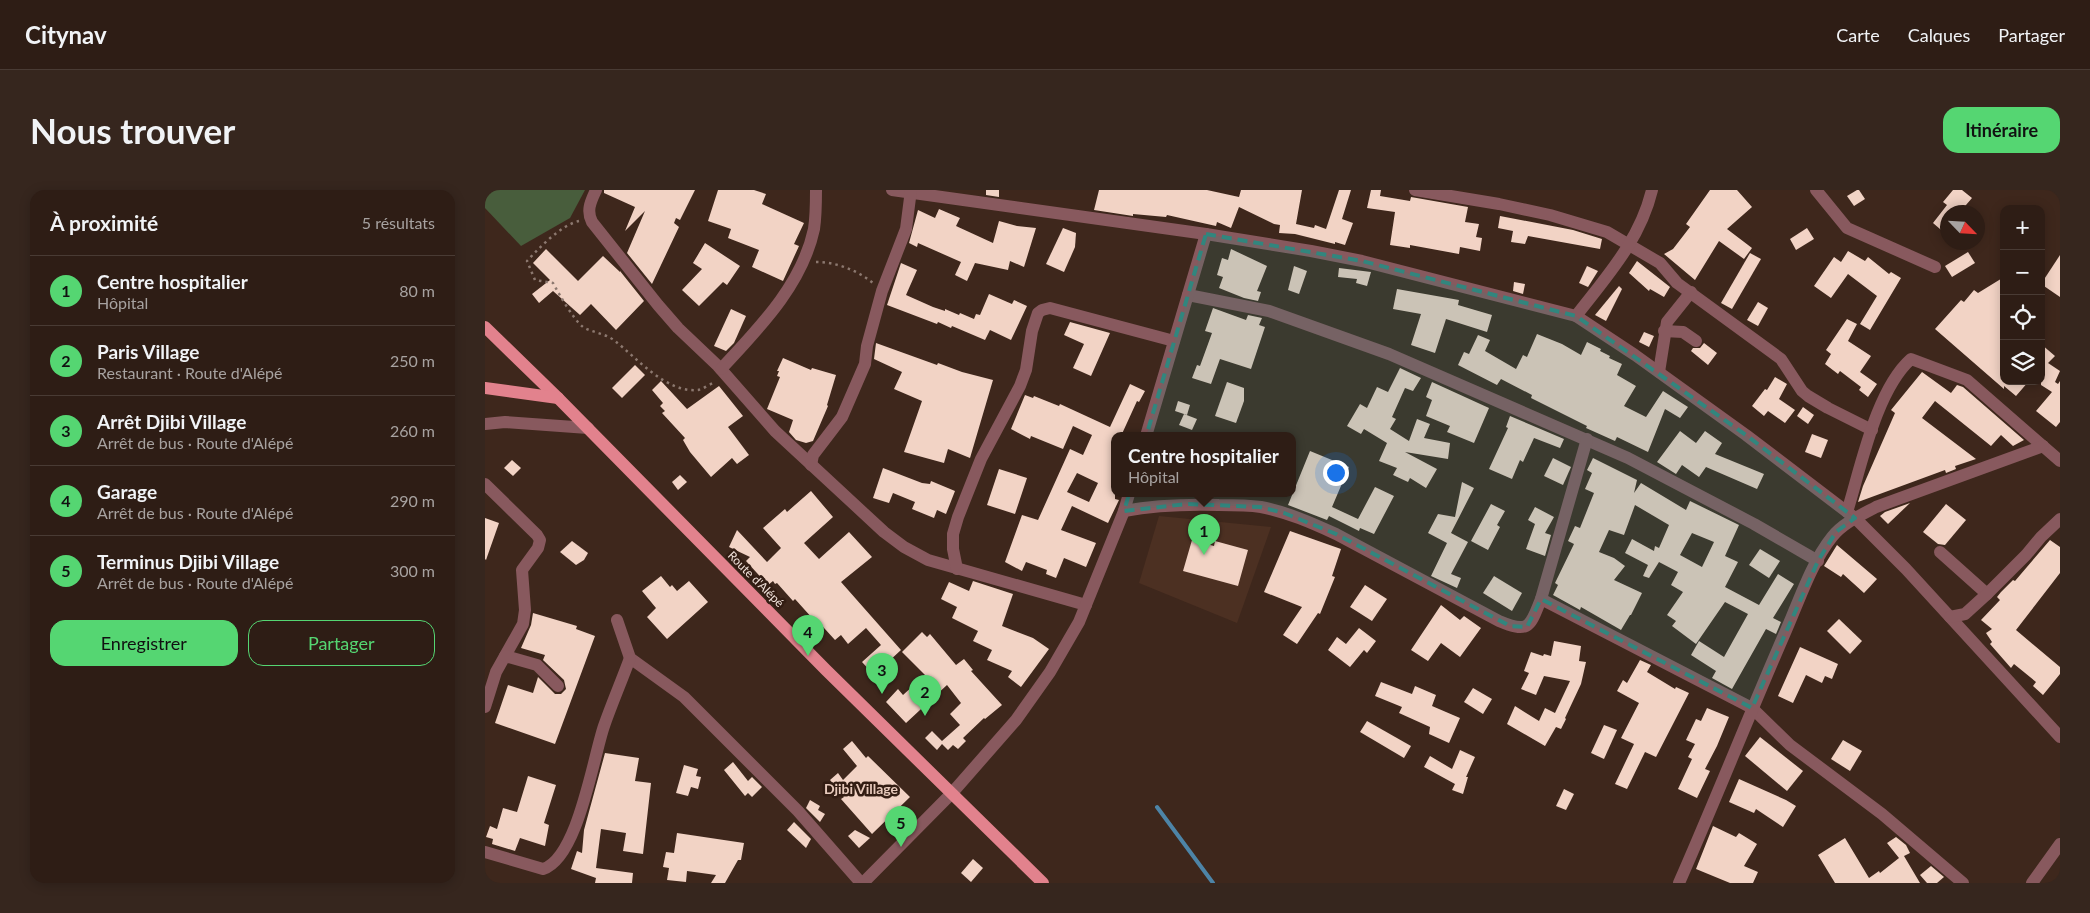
<!DOCTYPE html>
<html lang="fr">
<meta charset="utf-8">
<style>
:root{--surface:#2e1d15;--page:#36261e;--text:#f1f3f6;--muted:#a7a2a0;--line:#493b34;--accent:#55d672}
body{margin:0;font-family:Lato,sans-serif;background:var(--page);color:var(--text)}
.controls{position:absolute;right:15px;top:15px;display:grid;overflow:hidden;border-radius:10px;box-shadow:0 2px 12px #0003}
.controls button{width:45px;height:45px;display:grid;place-items:center;padding:0;border:0;border-bottom:1px solid var(--line);background:var(--surface);color:var(--text);font:25px sans-serif}
.compass{position:absolute;left:1455px;top:15px;width:45px;height:45px;border-radius:50%;background:var(--surface);box-shadow:0 2px 12px #0003;rotate:115deg}
.you{position:absolute;left:850px;top:282px;width:18px;height:18px;margin:-12px;border:4px solid #fff;border-radius:50%;background:#1a73e8;box-shadow:0 0 0 8px #1a73e833}
.badge{display:grid;place-items:center;width:32px;height:32px;border-radius:50%;background:var(--accent);color:#111;font-size:16px;font-weight:700}
.pin{position:absolute;translate:-50% -41px;filter:drop-shadow(0 1px 2px #0008)}
.pin::after{content:'';position:absolute;top:26px;width:18px;height:15px;background:inherit;clip-path:polygon(0 0,100% 0,50% 100%)}
.popup{position:absolute;left:626px;top:242px;width:185px;height:65px;box-sizing:border-box;display:grid;place-content:center;border-radius:10px;background:var(--surface);filter:drop-shadow(0 1px 4px #0005);font-size:16px;white-space:nowrap;color:var(--muted)}
.popup b{font-size:19px;color:var(--text)}
.popup::after{content:'';position:absolute;left:50%;top:100%;margin-left:-10px;border:10px solid transparent;border-top-color:var(--surface)}
.list{margin:0;padding:0;list-style:none}
h2{display:flex;justify-content:space-between;align-items:center;height:65px;margin:0;padding:0 20px;font-size:21px}
h2 small{font-size:16px;font-weight:400;color:var(--muted)}
.list li{display:grid;grid-template-columns:32px 1fr auto;gap:15px;align-items:center;box-sizing:border-box;height:70px;padding:0 20px;border-top:1px solid var(--line)}
.list b{display:block;font-size:19px;white-space:nowrap}
.list p{margin:0;font-size:16px;white-space:nowrap;color:var(--muted)}
.list em{font-size:16px;font-style:normal;color:var(--muted)}
.actions{display:flex;gap:10px;padding:15px 20px}
.actions a{flex:1;padding:11px 0;border:1px solid var(--accent);border-radius:15px;text-align:center;font-size:18px;color:var(--accent)}
.actions .main{background:var(--accent);color:#111}
.icon{flex:none;width:28px;height:28px;fill:none;stroke:currentColor;stroke-width:2;stroke-linecap:round;stroke-linejoin:round}
.map{position:relative;flex:none;width:1575px;height:693px;overflow:hidden;border-radius:15px}
header{display:flex;align-items:center;gap:30px;box-sizing:border-box;height:70px;padding:0 25px;background:var(--surface);border-bottom:1px solid var(--line)}
header strong{font-size:24px}
nav{display:flex;gap:28px;margin-inline-start:auto;font-size:18px}
.intro{display:flex;align-items:center;justify-content:space-between;box-sizing:border-box;height:120px;padding:0 30px}
h1{margin:0;font-size:35px}
.button{padding:12px 22px;border-radius:15px;background:var(--accent);color:#111;font-size:18px;font-weight:700}
main{display:flex;gap:30px;padding:0 30px}
aside{flex:1;background:var(--surface);border-radius:15px;box-shadow:0 2px 12px #0003}
.map>svg:first-child{display:block}
.built{fill:#4c3022}
.green{fill:#485d3c}
.lines{fill:none;stroke-linecap:round;stroke-linejoin:round}
.stream{stroke:#4d84a7;stroke-width:4}
.building{fill:#f2d3c5;fill-rule:evenodd}
.path{stroke:#8c786f;stroke-width:2.5;stroke-dasharray:2.5 4;stroke-linecap:butt}
.minor{stroke:#88595e;stroke-width:12}
.major{stroke:#e2828d;stroke-width:12}
.marked{fill:#31867e;fill-opacity:0.2;stroke:#31867e;stroke-width:4;stroke-dasharray:10 6;stroke-linejoin:round}
.labels{text-anchor:middle;dominant-baseline:central;stroke-width:5;stroke-linejoin:round;paint-order:stroke}
.street-label{font-size:12px;fill:#f0e1da;stroke:#331d13}
.neighbourhood-label{font-size:14px;font-weight:bold;fill:#e8cabc;stroke:#331d13}
</style>
<header>
<strong>Citynav</strong>
<nav><a>Carte</a><a>Calques</a><a>Partager</a></nav>
</header>
<div class="intro"><h1>Nous trouver</h1><a class="button">Itinéraire</a></div>
<main>
<aside>
<h2>À proximité<small>5 résultats</small></h2>
<ul class="list">
<li><span class="badge">1</span><div><b>Centre hospitalier</b><p>Hôpital</p></div><em>80 m</em></li>
<li><span class="badge">2</span><div><b>Paris Village</b><p>Restaurant · Route d'Alépé</p></div><em>250 m</em></li>
<li><span class="badge">3</span><div><b>Arrêt Djibi Village</b><p>Arrêt de bus · Route d'Alépé</p></div><em>260 m</em></li>
<li><span class="badge">4</span><div><b>Garage</b><p>Arrêt de bus · Route d'Alépé</p></div><em>290 m</em></li>
<li><span class="badge">5</span><div><b>Terminus Djibi Village</b><p>Arrêt de bus · Route d'Alépé</p></div><em>300 m</em></li>
</ul>
<div class="actions"><a class="main">Enregistrer</a><a>Partager</a></div>
</aside>
<div class="map">
<svg width="1575" height="693" viewBox="0 0 1575 693">
<rect width="100%" height="100%" fill="#3e271c"/>
<path class="built" d="M674 326 786 337 752 433 654 393Z"/>
<path class="green" d="M0 0H100L85 28 36 56 0 18Z"/>
<g class="lines">
<path class="stream" d="M672 617 728 693"/>
</g>
<g class="building">
<path d="M119 0H210L195 30 191 28 189 33 194 37 167 94 142 63 160 21 140 41 150 17 119 3Z"/>
<path d="M233 0H269L281 4 277 14 319 33 309 54 314 56 298 91 267 77 274 60 243 48 246 39 223 31Z"/>
<path d="M501 0H514V7L501 5Z"/>
<path d="M614 0H722L754 7 756 0H817L811 34 829 38 830 35 841 39 854 0H866L857 29 868 33 860 55 850 52V54L810 44 794 43 795 35 789 34 754 17 746 38 732 32 731 36 682 25 681 27 648 24V26L609 20Z"/>
<path d="M886 0H896L895 6 925 11 926 7 983 17 980 32 994 34 991 47 997 48 995 61 975 57 974 64 925 55V58L905 55 910 22 882 18Z"/>
<path d="M1225 0H1252L1267 17 1242 39 1267 58 1259 69 1234 51 1210 90 1179 64 1188 59 1205 37 1201 34Z"/>
<path d="M1372 0H1374L1380 9 1369 16 1362 6Z"/>
<path d="M1468 0H1477L1487 8 1475 22H1462V45L1448 33 1462 15 1458 12Z"/>
<path d="M454 19 475 28 471 36 508 53 514 31 532 36 551 38 539 77 525 71 523 80 490 73 482 91 470 85 476 72 433 53 432 57 424 53 433 20 450 28Z"/>
<path d="M1015 26 1088 40 1117 49 1115 59 1043 46 1040 54 1026 52 1028 41 1013 38Z"/>
<path d="M578 38 591 43 590 57 579 82 561 74Z"/>
<path d="M1322 38 1329 49 1311 60 1305 49Z"/>
<path d="M220 53 255 76 242 95 238 92 214 116 197 100 217 79 208 73Z"/>
<path d="M61 59 93 91 118 66 135 82V81L159 111 131 140 106 114 95 125 68 101 54 113 47 104 65 90 48 73Z"/>
<path d="M746 59 782 76 772 101 776 102 773 111 759 108 734 98 738 87 732 85 737 68 743 70Z"/>
<path d="M1363 61 1380 71 1383 67 1404 84 1406 82 1416 88 1385 140 1375 134 1392 106 1363 84 1346 108 1329 96 1349 67 1356 72Z"/>
<path d="M1483 62 1490 73 1467 87 1460 76Z"/>
<path d="M1265 63 1276 69 1247 119 1236 113Z"/>
<path d="M1575 65V107L1556 94Z"/>
<path d="M1152 71 1185 97 1179 107 1165 99 1164 101 1144 83Z"/>
<path d="M416 73 432 80 421 105 448 117 460 121V119L474 125 475 123 489 129 491 124 495 125 504 104 527 114 529 110 542 116 526 150 505 140 500 150 467 136 466 138 453 132 452 134 402 115Z"/>
<path d="M809 76 822 81 814 104 803 100Z"/>
<path d="M1102 76 1113 81 1103 97 1094 93Z"/>
<path d="M854 78 886 82 882 96 871 93 872 89 853 87Z"/>
<path d="M1519 87V191H1544L1531 206 1519 196V199L1450 139 1476 110 1479 112 1489 100 1493 103Z"/>
<path d="M1029 92 1040 94 1038 104 1028 101Z"/>
<path d="M1134 96 1137 99 1121 131 1110 125Z"/>
<path d="M912 99 974 110 973 115 1007 125 1002 142 961 129 950 163 926 155 936 124 908 119Z"/>
<path d="M1273 112 1283 118 1273 136 1262 130Z"/>
<path d="M728 118 761 130 763 125 777 128 774 135 780 137 766 179 735 169 726 194 707 188 712 175 715 176 727 143 720 141Z"/>
<path d="M246 119 261 126 249 153 241 161 229 156Z"/>
<path d="M1362 129 1372 134 1363 151 1386 166 1375 182 1392 194 1383 207 1374 200 1376 197 1355 181 1353 184 1340 174 1346 164 1341 160Z"/>
<path d="M585 132 625 143 606 186 588 178 599 154 579 145Z"/>
<path d="M1159 142 1169 146 1164 157 1154 152Z"/>
<path d="M1052 144 1077 154 1096 165 1102 152 1116 159 1115 161 1125 166 1124 168 1137 174 1132 185 1151 196 1139 216 1161 227 1178 201 1203 217 1195 228 1180 219 1163 262 1132 247 1130 251 1101 238 1102 236 1046 208 1047 205 1016 189 1012 195 973 175 979 162 984 164 993 145 1005 150 1000 161 1031 179 1038 165 1042 167Z"/>
<path d="M391 153 452 175 453 173 477 182 508 190 485 268 463 259 459 273 419 262 437 211 409 199 417 182 389 169Z"/>
<path d="M1219 153 1232 163 1223 175 1206 161 1208 158H1215Z"/>
<path d="M1556 154 1570 166 1563 173 1575 181 1570 192 1573 194 1575 191V232L1571 237 1551 221 1567 202 1556 195Z"/>
<path d="M298 168 326 180 327 178 351 185 342 215 343 216 328 251 321 253 311 250 304 242 308 230 282 219 295 187 292 186 294 181H292Z"/>
<path d="M150 175 160 185 137 208 127 198Z"/>
<path d="M915 178 936 188 928 201 920 198 907 227 911 229 905 239 924 251 932 229 945 234 939 248 965 253 963 269 920 262 952 279 941 298 925 288 923 292 908 285 912 278 894 271 902 253 879 239 876 244 862 236 875 214 882 218 892 197 903 202Z"/>
<path d="M1437 182 1466 203 1472 195 1478 197 1539 250 1528 256 1516 245 1506 256 1450 211 1437 228 1491 269 1470 276 1471 279 1461 283 1460 280 1373 312 1378 296 1410 223 1406 220Z"/>
<path d="M1290 187 1302 194 1294 209 1310 220 1300 233 1283 221 1279 226 1267 216 1280 199 1282 200Z"/>
<path d="M176 191 202 219 234 196 258 226 243 237 264 265 252 274 247 268 226 287 205 262 198 250 200 248 177 223 180 221 175 216 178 213 167 200Z"/>
<path d="M742 192 759 198V211L751 233 730 226Z"/>
<path d="M947 192 1004 218 989 253 962 242 965 236 941 226 947 210 941 207Z"/>
<path d="M645 194 660 201 654 212 652 211 636 246H630V309L634 310 623 333 587 316 576 340 611 353 601 377 579 368 571 388 561 384 562 380 541 372 537 381 520 372 537 325 553 330 585 259 598 265 607 245 588 236 578 259 546 246 545 249 526 239 540 205 548 208 549 206 574 216 575 214 625 237ZM592 283 613 293 604 312 582 302Z"/>
<path d="M693 211 705 215 702 225 690 221Z"/>
<path d="M1318 217 1329 225 1323 234 1312 226Z"/>
<path d="M699 224 712 229 707 240 694 235Z"/>
<path d="M1025 226 1079 249 1075 258 1049 248 1038 272 1035 270 1027 289 1004 279 1023 238 1021 237Z"/>
<path d="M1195 241 1211 253 1220 241 1237 253 1230 264 1279 284 1272 299 1221 277 1214 287 1197 275 1191 284 1172 272Z"/>
<path d="M1327 244 1343 250 1336 268 1320 262Z"/>
<path d="M825 261 864 277 847 317 873 329 890 297 909 306 889 344 875 338 874 341 844 326 842 330 803 315Z"/>
<path d="M1068 268 1086 277 1078 295 1059 286Z"/>
<path d="M1108 268 1152 290 1149 303 1156 293 1201 320 1205 311 1254 335 1240 366 1253 372 1240 397 1274 415 1293 384 1309 394 1288 428 1296 432 1291 444 1281 439 1247 499 1227 488 1231 481 1206 465 1214 451 1239 467 1263 424 1240 412 1211 454 1187 436 1191 431 1182 425 1198 402 1186 395 1193 382 1174 372 1164 388 1158 386 1163 375 1140 363 1147 349 1169 361 1170 356 1174 358 1184 335 1150 315 1139 345 1124 340 1114 362 1129 368 1140 376 1129 390 1157 403 1146 425H1145L1136 440 1096 417 1095 420 1068 405 1073 395 1070 393 1089 354 1083 351 1090 336 1095 338 1109 303 1100 299 1107 283 1102 280ZM1207 343 1229 352 1217 377 1195 365Z"/>
<path d="M27 270 36 278 28 286 19 278Z"/>
<path d="M398 278 437 293 445 294 446 291 470 301 461 324 452 320 449 328 427 319 430 312 408 303 404 313 388 308Z"/>
<path d="M514 279 542 288 530 324 502 315Z"/>
<path d="M195 285 202 292 193 300 187 292Z"/>
<path d="M977 292 989 298 966 343 983 352 966 384 976 388 972 398 946 386 962 353 943 343 953 324 970 327Z"/>
<path d="M326 301 348 327 319 353 334 369 364 342 387 367 356 392 416 460 389 485 377 472 396 455 381 438 363 454 356 445 350 450 329 427 328 429 310 409 308 411 292 393 290 394 288 391 283 395 261 371 265 367 244 357 252 340 282 372 296 358 278 338 300 319 302 322Z"/>
<path d="M1425 313 1403 334 1395 326 1400 322Z"/>
<path d="M1006 314 1020 321 1012 335 1015 337 1003 360 986 351Z"/>
<path d="M1461 314 1481 330 1460 355 1453 354 1438 342Z"/>
<path d="M1050 317 1069 327 1060 343 1066 345 1060 366 1041 359 1050 334 1043 330Z"/>
<path d="M0 328 14 333 1 370 0 369Z"/>
<path d="M805 341 856 359 847 386 850 387 835 424 833 423 812 454 798 445 817 417 779 402Z"/>
<path d="M707 350 729 356 730 351 763 360 753 396 698 381Z"/>
<path d="M1565 350 1575 357V383L1531 440 1575 477V484L1558 505 1548 496 1551 492 1529 474 1526 478 1505 454 1507 452 1501 443 1507 439 1496 430 1515 410 1512 407 1516 402 1528 390 1530 391Z"/>
<path d="M87 351 103 363 99 370 91 375 75 362Z"/>
<path d="M1352 355 1392 389 1379 403 1358 384 1356 387 1339 376Z"/>
<path d="M1275 359 1295 371 1284 388 1264 375Z"/>
<path d="M176 386 185 397 187 395 192 401 204 391 223 412 182 449 162 427 171 418 157 401Z"/>
<path d="M1009 386 1037 403 1027 421 998 403Z"/>
<path d="M488 391 528 404 517 436 548 448 564 459 536 497 523 487 527 481 502 470 507 460 488 451 493 441 467 428 472 417 456 409 464 392 484 401Z"/>
<path d="M880 395 902 409 887 431 865 417Z"/>
<path d="M956 415 975 430 979 426 996 438 975 467 956 453 943 471 926 460Z"/>
<path d="M48 423 92 436 91 439 110 446 70 554 10 533 23 495 48 503 53 487 70 504H76L81 499 79 490 58 470 60 465 36 458 46 435Z"/>
<path d="M1354 429 1377 451 1365 464 1342 441Z"/>
<path d="M874 438 891 451 882 463 879 460 865 477 843 460 852 447 861 454Z"/>
<path d="M437 442 442 447 445 444 471 475 479 469 488 480 486 481 517 515 500 529 499 528 478 548 481 551 473 559 468 555 463 560 457 554 452 560 440 548 447 541 457 551 475 535 465 524 476 513 462 495 421 533 401 512 413 499 418 505 440 485 417 462Z"/>
<path d="M1069 451 1096 456 1094 471 1101 472 1096 494 1080 528 1081 529 1076 539 1071 537 1060 556 1022 534 1030 516 1054 531 1060 518 1070 523 1085 491 1059 486 1051 505 1036 499 1044 483 1039 481 1046 462 1058 466 1059 464 1066 466Z"/>
<path d="M1315 457 1353 474 1347 489 1340 486 1337 493 1321 485 1308 513 1293 506Z"/>
<path d="M1155 470 1166 475 1162 482 1190 499 1191 497 1204 503 1171 567 1160 562 1142 599 1130 594 1149 554 1136 548 1154 513 1132 501 1138 490 1142 493Z"/>
<path d="M896 492 927 504 930 496 951 505 947 516 975 528 964 553 944 544 945 537 914 523 917 517 890 506Z"/>
<path d="M988 498 1007 509 998 524 979 512Z"/>
<path d="M1222 518 1244 527 1232 556 1220 579 1225 581 1212 608 1193 599 1207 569 1203 567 1210 554 1201 550 1211 529 1216 531Z"/>
<path d="M882 531 926 556 919 568 875 542Z"/>
<path d="M1119 535 1132 540 1119 569 1106 563Z"/>
<path d="M1275 547 1318 581 1302 601 1260 566Z"/>
<path d="M1358 550 1377 561 1365 581 1346 569Z"/>
<path d="M367 551 381 568 383 566 425 607 387 644 356 609 359 607 345 590 353 583 358 590 372 576 358 559Z"/>
<path d="M975 560 990 567 981 587H983L978 604 967 600 970 594 939 577 945 566 967 579Z"/>
<path d="M120 563 154 568 150 591 166 593 158 664 138 661 141 643 116 639 111 678 148 683 147 693H110L111 688 86 679 92 661 97 663 99 640Z"/>
<path d="M248 572 263 591 267 587 277 597 267 607 263 603 260 606 239 580Z"/>
<path d="M199 575 213 579 211 586 216 587 213 599 206 597 203 606 191 603Z"/>
<path d="M43 586 71 595 59 633 64 635 60 656 35 648 30 661 7 654 8 649 1 647 5 636 12 639 18 618 32 622Z"/>
<path d="M1254 589 1301 610 1311 616 1298 637 1271 619 1269 623 1244 612Z"/>
<path d="M1079 599 1089 604 1081 620 1071 616Z"/>
<path d="M325 610 335 616 333 620 340 624 335 632 321 618Z"/>
<path d="M309 632 326 649 321 658 302 640Z"/>
<path d="M1228 636 1251 647 1254 643 1272 654 1259 676 1273 682 1268 693H1245L1211 679Z"/>
<path d="M370 640 385 648 374 658 363 646Z"/>
<path d="M192 643 259 653 256 670H253L240 693H226L231 685 202 681 201 692 182 690 184 678 178 677 181 662 189 663Z"/>
<path d="M1411 647 1421 655 1425 663 1419 666 1435 693H1350L1333 665 1360 648 1384 688 1394 681 1395 683 1414 668 1402 653Z"/>
<path d="M488 669 498 678 486 692 476 683Z"/>
<path d="M1446 676 1459 687 1452 693H1442L1435 685Z"/>
</g>
<g class="lines">
<g class="path">
<path d="M94 31C76 35 54 58 42 71L50 90 68 93C74 104 88 129 98 137 108 143 120 143 130 151 152 168 181 203 213 200 218 199 225 194 230 192"/>
<path d="M331 72C351 72 372 80 388 93"/>
</g>
<g class="minor">
<path d="M111 0C106 11 101 20 107 32L173 115 193 138 233 176 290 241 399 342 419 357 443 370 601 415"/>
<path d="M407 0 721 44 826 61 877 71 1091 126 1150 165 1261 245 1370 328 1421 379 1575 547"/>
<path d="M930 0 1014 14 1065 25 1122 42 1175 73 1192 93 1296 169 1317 201 1323 206 1343 218 1387 240"/>
<path d="M1331 0 1362 38 1450 77"/>
<path d="M703 105 784 121 904 164 1143 268 1269 334 1333 371"/>
<path d="M1091 126C1122 86 1155 50 1167 0"/>
<path d="M1179 141 1198 142 1211 151"/>
<path d="M236 179C274 138 317 95 329 39 331 26 331 13 331 0"/>
<path d="M1174 182 1182 132 1206 102"/>
<path d="M0 234 20 232 103 238"/>
<path d="M661 246 721 44"/>
<path d="M326 275 328 265 357 227 380 174 382 156 397 101 421 39 426 0"/>
<path d="M0 294 52 345 55 350 53 358 37 380 40 420 38 434 11 482 0 517"/>
<path d="M639 321C671 315 701 314 734 315 748 315 762 315 776 317 802 322 827 333 851 344L1014 431C1045 444 1045 436 1056 409L1102 249"/>
<path d="M1362 322C1376 277 1391 200 1426 169L1482 190 1575 271"/>
<path d="M1455 362 1502 404"/>
<path d="M472 379 468 359V344L473 327 496 269 535 196 541 180 547 141 553 123 557 120 565 118 689 151"/>
<path d="M1056 409 1267 518 1305 555 1397 624 1478 693"/>
<path d="M1465 427 1480 424 1502 404 1541 365 1556 347 1575 329"/>
<path d="M132 430 145 468 199 507 313 621 376 693"/>
<path d="M20 466 52 475 73 496"/>
<path d="M0 662 58 679C93 668 108 568 119 536 127 513 137 490 145 468"/>
<path d="M378 693 467 603 531 530 565 482 594 432 639 321 644 304"/>
<path d="M1194 693C1230 611 1263 528 1299 445 1313 414 1326 373 1347 347 1358 333 1376 325 1391 317L1558 256"/>
<path d="M1547 693 1575 654"/>
</g>
<g class="major">
<path d="M0 137 73 208 341 480 558 693"/>
<path d="M0 198 73 208"/>
</g>
</g>
<path class="marked" d="M721 44 877 71 1091 126 1261 245 1370 328 1351 342 1333 371 1267 518 1056 409 1042 437 1025 436 851 344 799 323 775 317 702 314 639 321Z"/>
<g class="labels">
<g class="street-label">
<text transform="translate(271 389) rotate(45)">Route d'Alépé</text>
</g>
<g class="neighbourhood-label">
<text x="376" y="598">Djibi Village</text>
</g>
</g>
</svg>
<div class="controls">
<button>+</button>
<button>−</button>
<button><svg class="icon" aria-label="locate" viewBox="0 0 24 24"><circle cx="12" cy="12" r="6"/><path d="M12 2v4M12 18v4M2 12h4M18 12h4"/></svg></button>
<button><svg class="icon" aria-label="layers" viewBox="0 0 24 24"><path d="M12 4l9 5-9 5-9-5zM3 14l9 5 9-5"/></svg></button>
</div>
<svg class="compass" viewBox="-18 -18 36 36"><path d="M0-13l5 13h-10z" fill="#e53935"/><path d="M0 13l5-13h-10z" fill="#a7a2a0"/></svg>
<div class="you"></div>
<div class="pin badge" style="left:719px;top:365px">1</div>
<div class="popup"><b>Centre hospitalier</b>Hôpital</div>
<div class="pin badge" style="left:440px;top:526px">2</div>
<div class="pin badge" style="left:397px;top:504px">3</div>
<div class="pin badge" style="left:323px;top:466px">4</div>
<div class="pin badge" style="left:416px;top:657px">5</div>
</div>
</main>
